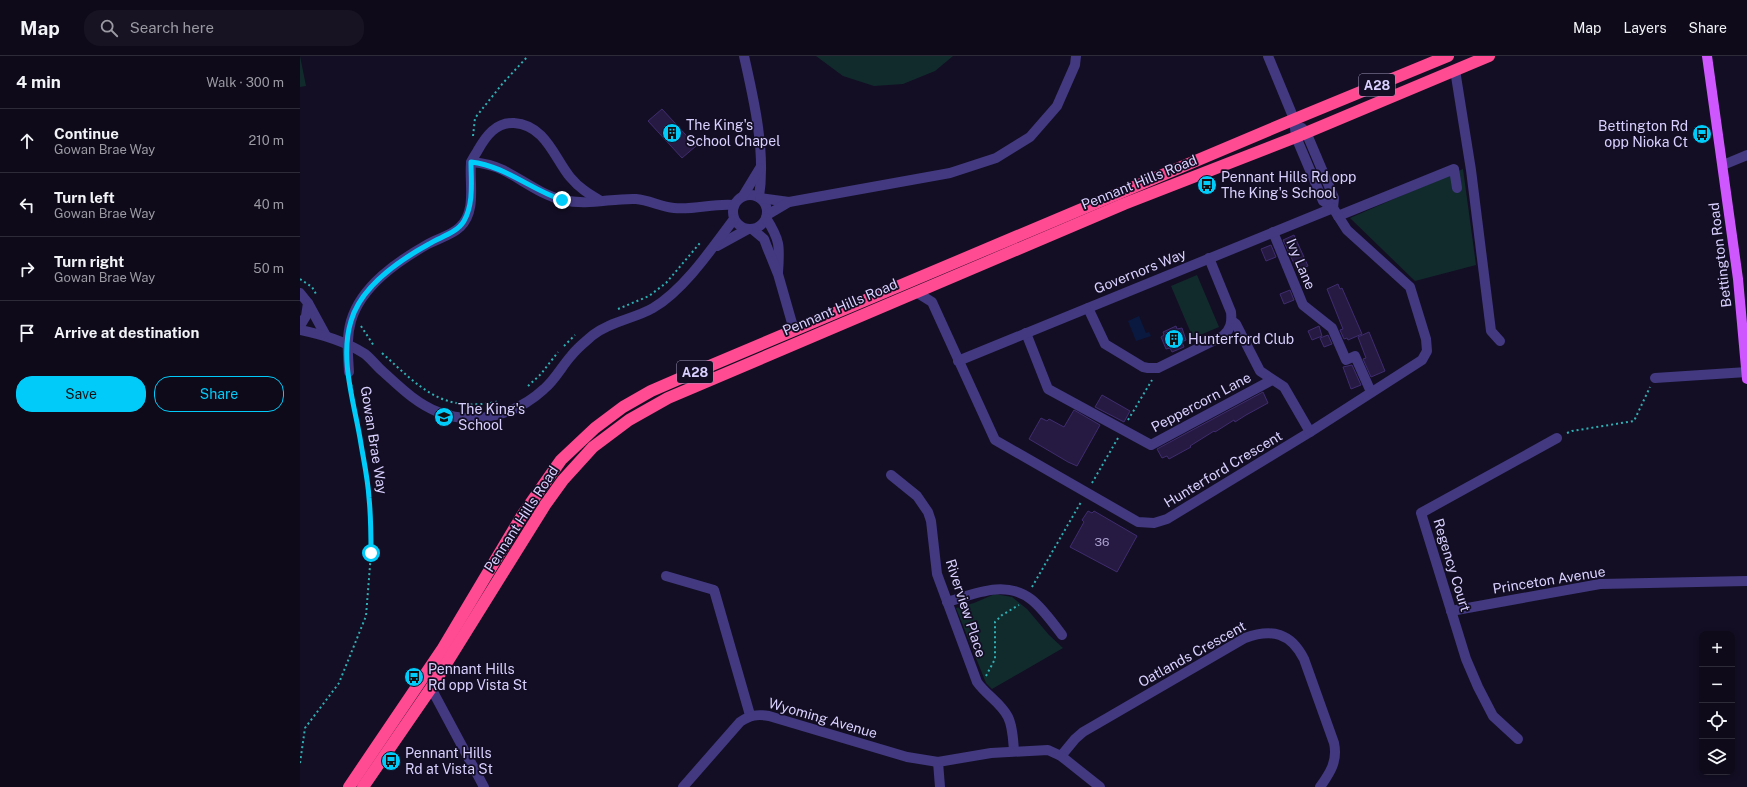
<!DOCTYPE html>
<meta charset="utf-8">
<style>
:root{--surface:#0e0a1a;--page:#171323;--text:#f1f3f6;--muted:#9b9aa2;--line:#2e2b39;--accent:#01cbf9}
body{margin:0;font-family:"Public Sans",sans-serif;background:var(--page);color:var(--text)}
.controls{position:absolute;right:12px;bottom:12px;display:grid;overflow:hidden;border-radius:8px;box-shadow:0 2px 6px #0003}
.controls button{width:36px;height:36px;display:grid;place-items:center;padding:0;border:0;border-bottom:1px solid var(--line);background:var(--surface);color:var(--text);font:20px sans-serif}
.stop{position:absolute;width:12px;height:12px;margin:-9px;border:3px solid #01cbf9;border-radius:50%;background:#fff}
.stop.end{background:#01cbf9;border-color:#fff;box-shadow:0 1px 4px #0008}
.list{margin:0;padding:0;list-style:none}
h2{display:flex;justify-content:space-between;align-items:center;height:52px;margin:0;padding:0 16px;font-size:17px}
h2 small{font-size:13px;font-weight:400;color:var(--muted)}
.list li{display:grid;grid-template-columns:26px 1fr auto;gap:12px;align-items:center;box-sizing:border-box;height:64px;padding:0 16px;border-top:1px solid var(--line)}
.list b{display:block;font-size:15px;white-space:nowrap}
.list p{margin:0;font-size:13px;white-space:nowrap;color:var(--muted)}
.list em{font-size:13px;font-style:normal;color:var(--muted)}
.actions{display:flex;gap:8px;padding:12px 16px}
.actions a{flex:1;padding:9px 0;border:1px solid var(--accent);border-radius:16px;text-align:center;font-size:14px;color:var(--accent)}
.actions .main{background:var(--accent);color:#111}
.icon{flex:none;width:22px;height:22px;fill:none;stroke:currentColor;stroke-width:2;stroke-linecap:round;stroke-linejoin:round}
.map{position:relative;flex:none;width:1447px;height:731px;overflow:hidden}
header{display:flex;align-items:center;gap:24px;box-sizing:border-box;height:56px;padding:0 20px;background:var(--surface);border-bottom:1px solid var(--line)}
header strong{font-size:19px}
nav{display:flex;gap:22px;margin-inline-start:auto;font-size:14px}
.search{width:280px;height:36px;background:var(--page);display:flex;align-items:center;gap:10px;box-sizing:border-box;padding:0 14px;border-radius:16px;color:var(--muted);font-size:15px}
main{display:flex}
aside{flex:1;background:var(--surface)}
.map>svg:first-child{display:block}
.green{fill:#112b2d}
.water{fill:#0a1940}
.building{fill:#261a43;stroke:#3f2c6f}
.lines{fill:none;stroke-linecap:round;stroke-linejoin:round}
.path{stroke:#2fb0b4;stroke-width:2;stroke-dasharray:2 3;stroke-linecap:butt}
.minor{stroke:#423981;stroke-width:10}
.major{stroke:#ce57fe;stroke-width:10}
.highway{stroke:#fe4b91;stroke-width:12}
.route{stroke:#01cbf9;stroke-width:5}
.labels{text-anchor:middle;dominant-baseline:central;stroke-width:3.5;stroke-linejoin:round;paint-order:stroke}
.number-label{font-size:12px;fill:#aca2d0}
.shield{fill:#130e23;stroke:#9e96bd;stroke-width:1}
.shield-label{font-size:13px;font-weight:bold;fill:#d9d0ff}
.poi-label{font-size:14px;fill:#d9d0ff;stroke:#130e23;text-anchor:start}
.street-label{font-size:14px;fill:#d9d0ff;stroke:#130e23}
</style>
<header>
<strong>Map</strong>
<div class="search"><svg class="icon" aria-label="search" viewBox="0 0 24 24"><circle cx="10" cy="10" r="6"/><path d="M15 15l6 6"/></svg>Search here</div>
<nav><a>Map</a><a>Layers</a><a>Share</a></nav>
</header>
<main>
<aside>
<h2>4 min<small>Walk · 300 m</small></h2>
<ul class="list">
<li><svg class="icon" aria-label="ahead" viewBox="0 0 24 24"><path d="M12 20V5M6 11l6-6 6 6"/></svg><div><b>Continue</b><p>Gowan Brae Way</p></div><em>210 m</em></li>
<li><svg class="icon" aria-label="left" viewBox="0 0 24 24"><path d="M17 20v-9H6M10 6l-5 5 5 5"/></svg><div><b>Turn left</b><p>Gowan Brae Way</p></div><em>40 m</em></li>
<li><svg class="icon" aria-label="right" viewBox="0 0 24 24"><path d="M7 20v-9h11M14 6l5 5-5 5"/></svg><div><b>Turn right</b><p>Gowan Brae Way</p></div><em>50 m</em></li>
<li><svg class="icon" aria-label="arrive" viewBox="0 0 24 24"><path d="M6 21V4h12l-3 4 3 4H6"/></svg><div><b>Arrive at destination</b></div></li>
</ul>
<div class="actions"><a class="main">Save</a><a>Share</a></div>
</aside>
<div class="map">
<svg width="1447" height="731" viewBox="0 0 1447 731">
<rect width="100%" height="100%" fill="#130e23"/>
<g class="green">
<path d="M0 0 6 30 0 31Z"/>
<path d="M516 0H653L635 15 603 28 574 30 543 20Z"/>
<path d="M1163 113 1176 209 1115 225 1050 162Z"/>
<path d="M897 219 919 271 893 282 871 230Z"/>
<path d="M695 538 712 541 727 553 749 579 763 592 692 633 686 627 656 552 674 547Z"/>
</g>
<path class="water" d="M839 260 846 277 849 276 851 280 836 285 828 265Z"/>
<g class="building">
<path d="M362 53 396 90 382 102 348 65Z"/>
<path d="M994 179 1008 210 997 214 983 184Z"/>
<path d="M971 189 976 201 966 205 961 193Z"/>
<path d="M1038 228 1040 233 1042 232 1062 278 1048 284 1047 282 1044 283 1040 274 1043 273 1027 233Z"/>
<path d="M990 234 994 244 984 248 980 238Z"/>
<path d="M876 270 877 273 882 272 886 284 882 286 884 291 872 296 870 292 866 293 861 281 864 279 863 276Z"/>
<path d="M1019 270 1022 280 1012 284 1008 275Z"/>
<path d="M1069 276 1085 315 1071 321 1063 303 1066 302 1058 281Z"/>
<path d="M1028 279 1032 288 1024 291 1020 282Z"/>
<path d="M1052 309 1061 329 1051 333 1043 311Z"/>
<path d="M963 336 968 347 946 359 935 366 934 364 915 376 914 375 890 390 891 391 869 403 867 400 862 402 857 393Z"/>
<path d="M802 339 830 355 824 366 795 351Z"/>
<path d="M774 354 800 369 777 410 768 406 729 383 741 362 747 365 749 363 764 371Z"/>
<path d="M788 455 792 457 794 455 837 480 817 516 770 491 784 466 782 464Z"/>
</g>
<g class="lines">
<g class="path">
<path d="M173 80 175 62 203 27 228 0"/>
<path d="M0 223 12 231 16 238"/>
<path d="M318 253 349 240 366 227 400 187"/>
<path d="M61 270 74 290"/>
<path d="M264 290 275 279"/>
<path d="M82 297C121 332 142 358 200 345"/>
<path d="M228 330 241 318 258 296"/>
<path d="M828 364 852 324"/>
<path d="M1267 377 1272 375 1334 365 1350 331"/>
<path d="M792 427 818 382"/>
<path d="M732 531 781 446"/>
<path d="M686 620 695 603V566L702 559 719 549"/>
<path d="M0 707 5 672 39 627 66 560 71 497 69 441 51 327"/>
</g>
<g class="minor">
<path d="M444 0C454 44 466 96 459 141"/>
<path d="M1155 14 1171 114 1191 275 1200 285"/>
<path d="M1002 72 1006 76 1034 142 1033 152"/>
<path d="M171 106C182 107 193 109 203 114 223 124 241 139 263 144 288 150 311 142 336 143 349 144 361 151 374 152 395 154 414 147 434 149"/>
<path d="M1423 109 1447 99"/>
<circle cx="450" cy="156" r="17"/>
<path d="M443 140 460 112"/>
<path d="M460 142 489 146"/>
<path d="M467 159 489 146 650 117 696 102 730 81 757 50 775 9 776 0"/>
<path d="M1038 160 1154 113 1157 132"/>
<path d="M466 162C480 184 480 190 478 216"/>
<path d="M452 173 464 183 467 191 478 218 494 274"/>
<path d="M973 176 1003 249 1032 272 1046 304 1055 300 1071 336"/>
<path d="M417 190 448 173"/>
<path d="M616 236 632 246 695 384 838 466 854 467 867 463 1010 376 1122 304 1127 295 1126 283 1110 231 1047 174 1033 152 1023 145 996 81 994 63 968 0"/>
<path d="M0 237 8 247 6 260 0 270"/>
<path d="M8 247 26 280"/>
<path d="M788 252 805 288 843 311 848 312H858L923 280C931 273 932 266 931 256L909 202"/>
<path d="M932 265 936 268 960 315 984 331 1010 376"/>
<path d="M0 274C23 279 45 285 65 298 70 302 75 308 80 313 98 329 115 347 138 356 175 370 216 359 244 333 255 324 262 310 271 300 277 292 285 286 293 279 311 265 334 263 353 252 384 234 413 191 434 163"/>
<path d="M726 277 748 333 851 389 972 324"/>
<path d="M658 305 1033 152"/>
<path d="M49 316C48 299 46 282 51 265 61 230 98 205 128 188 137 183 152 179 160 171 177 155 169 127 171 107 172 103 176 98 178 94 186 80 196 66 214 67 245 69 254 101 270 121 279 132 289 138 301 145"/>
<path d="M1355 322 1447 316"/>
<path d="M591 419 617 440 628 456 631 465 637 518 677 626C686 639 701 647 708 661 713 671 713 684 714 695"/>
<path d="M366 520 414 534 450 659"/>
<path d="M647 546C674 538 706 523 732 544 743 553 753 567 762 579"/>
<path d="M1151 555 1300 528 1447 525"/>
<path d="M131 632 184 731"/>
<path d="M1218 683 1193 660 1178 631 1166 603 1121 457 1257 382"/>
<path d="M761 700 775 683 783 676 945 582C972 572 991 577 1004 603L1034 687C1038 705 1030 717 1020 731"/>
<path d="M638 706 640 731"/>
<path d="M383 731 440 666C450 659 457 658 469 660L607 701 638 706 691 697 748 694 761 700 800 731"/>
</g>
<path class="major" d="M1407 0 1438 223 1447 323"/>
<g class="highway">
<path d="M49 731 143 592 223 458 261 404 295 372 323 351 351 335 381 322 1007 58 1148 0"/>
<path d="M63 731 131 632 245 449 263 424 293 391 329 364 368 342 824 148 996 81 1189 0"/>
</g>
</g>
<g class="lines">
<path class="route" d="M71 497C71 479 71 461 69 442 68 424 64 406 61 388 55 349 39 304 51 265 61 230 98 205 129 188 140 181 157 177 164 165 174 147 171 125 171 106 205 110 230 133 262 144"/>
</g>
<defs>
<symbol id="building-disc" viewBox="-11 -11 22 22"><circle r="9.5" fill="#01cbf9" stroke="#130e23"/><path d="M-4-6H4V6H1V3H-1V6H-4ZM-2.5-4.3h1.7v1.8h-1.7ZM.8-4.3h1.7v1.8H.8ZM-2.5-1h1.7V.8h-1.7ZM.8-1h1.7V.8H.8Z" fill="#111"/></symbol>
<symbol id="bus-disc" viewBox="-11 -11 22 22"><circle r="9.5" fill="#01cbf9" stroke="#130e23"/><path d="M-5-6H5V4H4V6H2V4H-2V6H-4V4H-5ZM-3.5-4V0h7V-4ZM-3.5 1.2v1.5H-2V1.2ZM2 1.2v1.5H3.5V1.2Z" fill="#111"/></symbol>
<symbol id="school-disc" viewBox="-11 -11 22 22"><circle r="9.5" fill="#01cbf9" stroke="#130e23"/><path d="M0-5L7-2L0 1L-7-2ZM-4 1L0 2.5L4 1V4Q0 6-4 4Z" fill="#111"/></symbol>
</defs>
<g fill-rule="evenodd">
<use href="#building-disc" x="361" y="66" width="22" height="22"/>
<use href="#bus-disc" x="1391" y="67" width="22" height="22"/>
<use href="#bus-disc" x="896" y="118" width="22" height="22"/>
<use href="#building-disc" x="863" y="272" width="22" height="22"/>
<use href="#school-disc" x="133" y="350" width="22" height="22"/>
<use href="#bus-disc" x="103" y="610" width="22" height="22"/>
<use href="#bus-disc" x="80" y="694" width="22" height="22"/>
</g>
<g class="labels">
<g class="number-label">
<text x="802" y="486">36</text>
</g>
<g class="shield">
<rect x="1059" y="18" width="36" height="22" rx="3"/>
<rect x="377" y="305" width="36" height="22" rx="3"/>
</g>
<g class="shield-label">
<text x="1077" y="29">A28</text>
<text x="395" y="316">A28</text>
</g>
<g class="poi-label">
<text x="386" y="69">The King's<tspan x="386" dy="16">School Chapel</tspan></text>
<text x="1388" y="70" text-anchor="end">Bettington Rd<tspan x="1388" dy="16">opp Nioka Ct</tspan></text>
<text x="921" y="121">Pennant Hills Rd opp<tspan x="921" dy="16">The King's School</tspan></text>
<text x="888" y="283">Hunterford Club</text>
<text x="158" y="353">The King's<tspan x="158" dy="16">School</tspan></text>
<text x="128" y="613">Pennant Hills<tspan x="128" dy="16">Rd opp Vista St</tspan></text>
<text x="105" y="697">Pennant Hills<tspan x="105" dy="16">Rd at Vista St</tspan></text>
</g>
<g class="street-label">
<text transform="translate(839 126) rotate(-22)">Pennant Hills Road</text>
<text transform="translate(1420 199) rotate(-97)">Bettington Road</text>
<text transform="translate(1001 208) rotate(67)">Ivy Lane</text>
<text transform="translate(840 215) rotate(-22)">Governors Way</text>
<text transform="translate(540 251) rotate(-23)">Pennant Hills Road</text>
<text transform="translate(901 346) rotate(-28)">Peppercorn Lane</text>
<text transform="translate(74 384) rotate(81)">Gowan Brae Way</text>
<text transform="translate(923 413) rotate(-31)">Hunterford Crescent</text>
<text transform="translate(221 463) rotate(-57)">Pennant Hills Road</text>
<text transform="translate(1152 509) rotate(73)">Regency Court</text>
<text transform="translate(1249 524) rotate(-9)">Princeton Avenue</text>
<text transform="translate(666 552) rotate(72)">Riverview Place</text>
<text transform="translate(892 598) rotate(-29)">Oatlands Crescent</text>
<text transform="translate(523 662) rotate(16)">Wyoming Avenue</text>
</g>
</g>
</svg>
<div class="controls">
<button>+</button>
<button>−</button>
<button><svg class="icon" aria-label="locate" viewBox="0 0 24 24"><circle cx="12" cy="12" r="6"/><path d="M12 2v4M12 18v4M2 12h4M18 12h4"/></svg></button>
<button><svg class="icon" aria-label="layers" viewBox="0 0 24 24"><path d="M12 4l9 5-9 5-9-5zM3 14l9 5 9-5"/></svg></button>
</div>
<div class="stop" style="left:71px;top:497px"></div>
<div class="stop end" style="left:262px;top:144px"></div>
</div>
</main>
